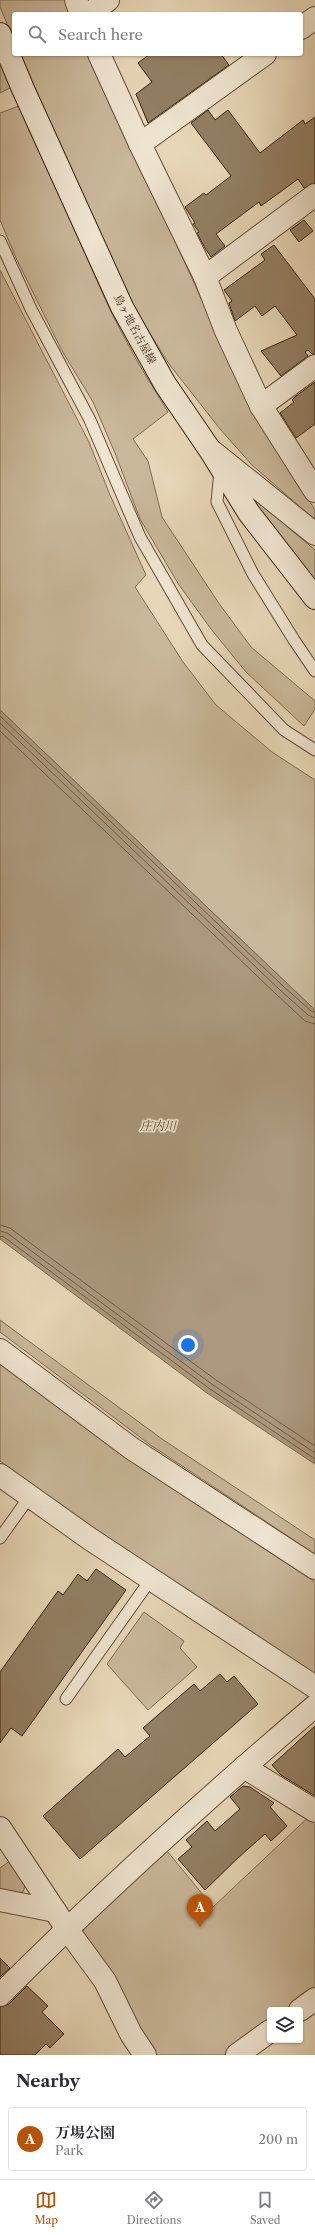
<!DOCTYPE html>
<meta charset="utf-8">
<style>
:root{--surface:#fff;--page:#f2f2f3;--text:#2b2b33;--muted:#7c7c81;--line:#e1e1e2;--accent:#b45309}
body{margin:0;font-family:"Libre Caslon Text","Noto Serif JP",serif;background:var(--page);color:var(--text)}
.controls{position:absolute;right:12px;bottom:12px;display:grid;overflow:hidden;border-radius:4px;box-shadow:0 1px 3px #0004}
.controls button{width:36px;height:36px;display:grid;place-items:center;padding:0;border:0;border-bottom:1px solid var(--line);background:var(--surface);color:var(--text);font:20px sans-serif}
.you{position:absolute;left:188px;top:1345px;width:14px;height:14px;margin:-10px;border:3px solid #fff;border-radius:50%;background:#1a73e8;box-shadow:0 0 0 6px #1a73e833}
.badge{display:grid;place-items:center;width:26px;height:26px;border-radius:50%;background:var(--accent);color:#fff;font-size:13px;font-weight:700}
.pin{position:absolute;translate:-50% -33px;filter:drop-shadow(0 1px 2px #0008)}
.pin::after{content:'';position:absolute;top:21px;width:14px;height:12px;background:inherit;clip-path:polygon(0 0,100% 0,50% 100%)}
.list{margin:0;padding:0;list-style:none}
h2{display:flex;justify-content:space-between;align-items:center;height:52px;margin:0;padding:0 16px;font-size:17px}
h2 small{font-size:13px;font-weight:400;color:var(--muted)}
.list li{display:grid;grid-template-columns:26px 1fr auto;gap:12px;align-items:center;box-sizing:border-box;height:64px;margin:0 8px 8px;padding:0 8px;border:1px solid var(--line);border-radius:4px}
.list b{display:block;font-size:15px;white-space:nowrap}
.list p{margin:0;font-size:13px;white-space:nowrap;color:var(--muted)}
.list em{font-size:13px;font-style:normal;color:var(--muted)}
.icon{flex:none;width:22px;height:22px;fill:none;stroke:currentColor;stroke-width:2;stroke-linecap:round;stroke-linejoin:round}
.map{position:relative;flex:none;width:315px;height:2055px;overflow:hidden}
.search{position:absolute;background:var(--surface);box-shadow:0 1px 3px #0004;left:12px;right:12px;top:12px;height:44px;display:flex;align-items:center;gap:10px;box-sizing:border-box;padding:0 14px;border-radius:4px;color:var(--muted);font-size:15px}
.sheet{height:124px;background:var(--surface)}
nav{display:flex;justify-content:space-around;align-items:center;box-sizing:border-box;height:56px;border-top:1px solid var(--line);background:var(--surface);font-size:11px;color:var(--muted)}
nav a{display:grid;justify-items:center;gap:2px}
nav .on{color:var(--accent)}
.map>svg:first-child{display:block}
.green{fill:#c9b79a;stroke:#806c52}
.water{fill:#ac987d;stroke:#7e684f}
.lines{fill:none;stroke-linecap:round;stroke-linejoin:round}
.shore{stroke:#725c44;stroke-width:1}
.building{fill:#937f64;stroke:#38210b}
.service-casing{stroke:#644e36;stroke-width:13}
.minor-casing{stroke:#644e36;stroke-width:24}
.tertiary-casing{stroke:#644e36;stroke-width:24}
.secondary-casing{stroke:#38210b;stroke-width:24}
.service{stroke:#efe4d0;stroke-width:11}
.minor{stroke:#efe4d0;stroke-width:22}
.tertiary{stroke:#efe4d0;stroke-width:22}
.secondary{stroke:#efe4d0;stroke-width:22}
.labels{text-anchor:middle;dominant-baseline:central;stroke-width:3.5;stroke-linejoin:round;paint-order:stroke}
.street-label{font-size:11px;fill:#38210b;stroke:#efe4d0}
.water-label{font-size:12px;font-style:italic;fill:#614b33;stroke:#efe4d0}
</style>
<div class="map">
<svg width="315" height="2055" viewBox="0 0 315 2055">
<rect width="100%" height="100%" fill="#e7d6b7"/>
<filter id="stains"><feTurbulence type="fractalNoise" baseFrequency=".005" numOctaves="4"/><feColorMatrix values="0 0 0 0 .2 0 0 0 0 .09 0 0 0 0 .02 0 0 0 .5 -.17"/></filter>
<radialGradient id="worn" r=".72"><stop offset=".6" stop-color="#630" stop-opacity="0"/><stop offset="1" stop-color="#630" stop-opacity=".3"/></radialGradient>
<g class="green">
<path d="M0 0H66L71 14H14V40L0 7Z"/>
<path d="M20 54H89L251 407 315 510V520L252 465 220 429 169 364 134 308 45 115Z"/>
<path d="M0 59 12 87 0 93Z"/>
<path d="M19 106 112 314 137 361 168 412 133 439 148 461 162 517 218 602 251 647 315 701V709L304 726 246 672 211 629 179 585 140 519 115 453 93 402 61 349 16 258 0 220V113Z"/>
<path d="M0 270 89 442 110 495 146 575 135 587 183 662 216 705 272 752 315 780V1010L0 710Z"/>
<path d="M246 492 315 550V582Z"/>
<path d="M0 1320 162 1439 315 1540V1554L152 1446 0 1332Z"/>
<path d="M0 1363 123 1456 315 1582V1674L96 1532 0 1461Z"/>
<path d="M144 1612 184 1641 180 1648 197 1667 148 1710 107 1664Z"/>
<path d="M315 1811V1989L286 2010H270V2022L224 2055H156L82 1933 88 1922 167 1851 213 1907Z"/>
<path d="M14 1858 28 1880 21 1896 0 1891V1868Z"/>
</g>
<path class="water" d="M0 710 315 1010V1464L207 1393 0 1239Z"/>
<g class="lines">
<g class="shore">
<path d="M0 716 283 986 311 1011 315 1012"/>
<path d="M0 723 280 990 308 1015 315 1018"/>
<path d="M0 731 276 994 305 1021 315 1024"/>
<path d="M0 1225 10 1228 216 1380 315 1446"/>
<path d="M0 1231 7 1233 213 1385 315 1453"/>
<path d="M0 1236 4 1237 210 1389 315 1459"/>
</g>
</g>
<g class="building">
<path d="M150 54H221L229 65 148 123 136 94 152 82 138 63Z"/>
<path d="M208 110 215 120 228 110 260 153 303 120 305 124 315 117V183L304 188 298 179 261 206 259 202 216 234 225 246 211 257 205 248 197 233 199 232 193 224 195 223 185 207 204 193 206 195 231 176 191 123Z"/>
<path d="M304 220 313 231 299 242 290 230Z"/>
<path d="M274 245 315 299V354H312L308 350 305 352 308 356 281 376 261 351 297 335 275 306 262 316 255 306 235 321 229 303 232 301 224 290 265 260 261 254Z"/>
<path d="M315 382V424L296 438 280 413 294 402 292 400 296 396Z"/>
<path d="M96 1569 126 1590 22 1736 11 1728 0 1743V1672L58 1591 63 1595 78 1574 87 1581Z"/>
<path d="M220 1674 227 1682 234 1676 258 1704 80 1859 43 1816 118 1749 125 1757 150 1736 143 1728 194 1684 200 1691Z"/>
<path d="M315 1726V1796L281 1775 272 1765Z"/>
<path d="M243 1786 250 1787 274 1803 270 1807 287 1826 271 1841 265 1834 239 1857 205 1890 178 1859 192 1847 186 1840 207 1821 215 1831 240 1809 230 1797Z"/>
<path d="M0 1958 10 1968 0 1977Z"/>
<path d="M27 1986 48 2006 42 2012 64 2034 50 2048 46 2044 35 2055H0V2007L9 2004Z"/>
</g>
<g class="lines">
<defs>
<g id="service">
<path d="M0 241 31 309 90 420 140 537 202 645 284 730 315 750"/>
<path d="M220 471 217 502 253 574 294 640 315 671"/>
<path d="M0 1538 30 1496"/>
<path d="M66 1699 151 1579"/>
</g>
<g id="minor">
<path d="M76 0 81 14"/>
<path d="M89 14 108 0"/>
<path d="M301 28 315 18"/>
<path d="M99 54 140 144 205 277 226 331 261 406 315 491"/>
<path d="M140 144 265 54"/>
<path d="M205 277 315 195"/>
<path d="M261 406 315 366"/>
<path d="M213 452 315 534"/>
<path d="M0 1475 90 1539 315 1687"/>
<path d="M244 1767 315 1811"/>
<path d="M0 1828 67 1929 105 1981 131 2034 145 2055"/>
<path d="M0 1900 55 1911"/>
<path d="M0 1995C101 1894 207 1798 315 1706"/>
<path d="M300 2010 315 1999"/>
<path d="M237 2055 270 2031"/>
</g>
<path id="tertiary" d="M0 1350 131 1448 315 1568"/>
<path id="secondary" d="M0 34 23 89 122 307 165 384 210 450 249 513 315 598"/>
</defs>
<use href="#service" class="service-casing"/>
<use href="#minor" class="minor-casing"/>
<use href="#tertiary" class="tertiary-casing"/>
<use href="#secondary" class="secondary-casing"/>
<use href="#service" class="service"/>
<use href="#minor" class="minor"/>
<use href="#tertiary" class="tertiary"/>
<use href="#secondary" class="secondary"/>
</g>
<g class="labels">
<g class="street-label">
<text transform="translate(135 329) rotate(62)">鳥ヶ地名古屋線</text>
</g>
<g class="water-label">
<text x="158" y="1125">庄内川</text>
</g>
</g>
<rect width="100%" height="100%" filter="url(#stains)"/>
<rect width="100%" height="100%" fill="url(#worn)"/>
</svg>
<div class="controls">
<button><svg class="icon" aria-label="layers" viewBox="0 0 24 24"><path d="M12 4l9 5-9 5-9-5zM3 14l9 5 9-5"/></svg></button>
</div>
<div class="you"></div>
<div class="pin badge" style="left:200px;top:1927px">A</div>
<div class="search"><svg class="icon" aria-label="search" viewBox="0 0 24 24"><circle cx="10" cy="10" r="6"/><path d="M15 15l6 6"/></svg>Search here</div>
</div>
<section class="sheet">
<h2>Nearby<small></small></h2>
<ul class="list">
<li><span class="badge">A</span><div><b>万場公園</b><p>Park</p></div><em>200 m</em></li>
</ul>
</section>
<nav>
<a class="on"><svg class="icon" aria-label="map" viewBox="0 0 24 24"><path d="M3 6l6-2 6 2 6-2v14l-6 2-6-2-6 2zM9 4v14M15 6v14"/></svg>Map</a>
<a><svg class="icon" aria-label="directions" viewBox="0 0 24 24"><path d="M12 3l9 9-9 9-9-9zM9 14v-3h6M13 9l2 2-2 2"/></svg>Directions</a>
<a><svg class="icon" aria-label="saved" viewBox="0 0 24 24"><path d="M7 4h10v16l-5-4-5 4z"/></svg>Saved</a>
</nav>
